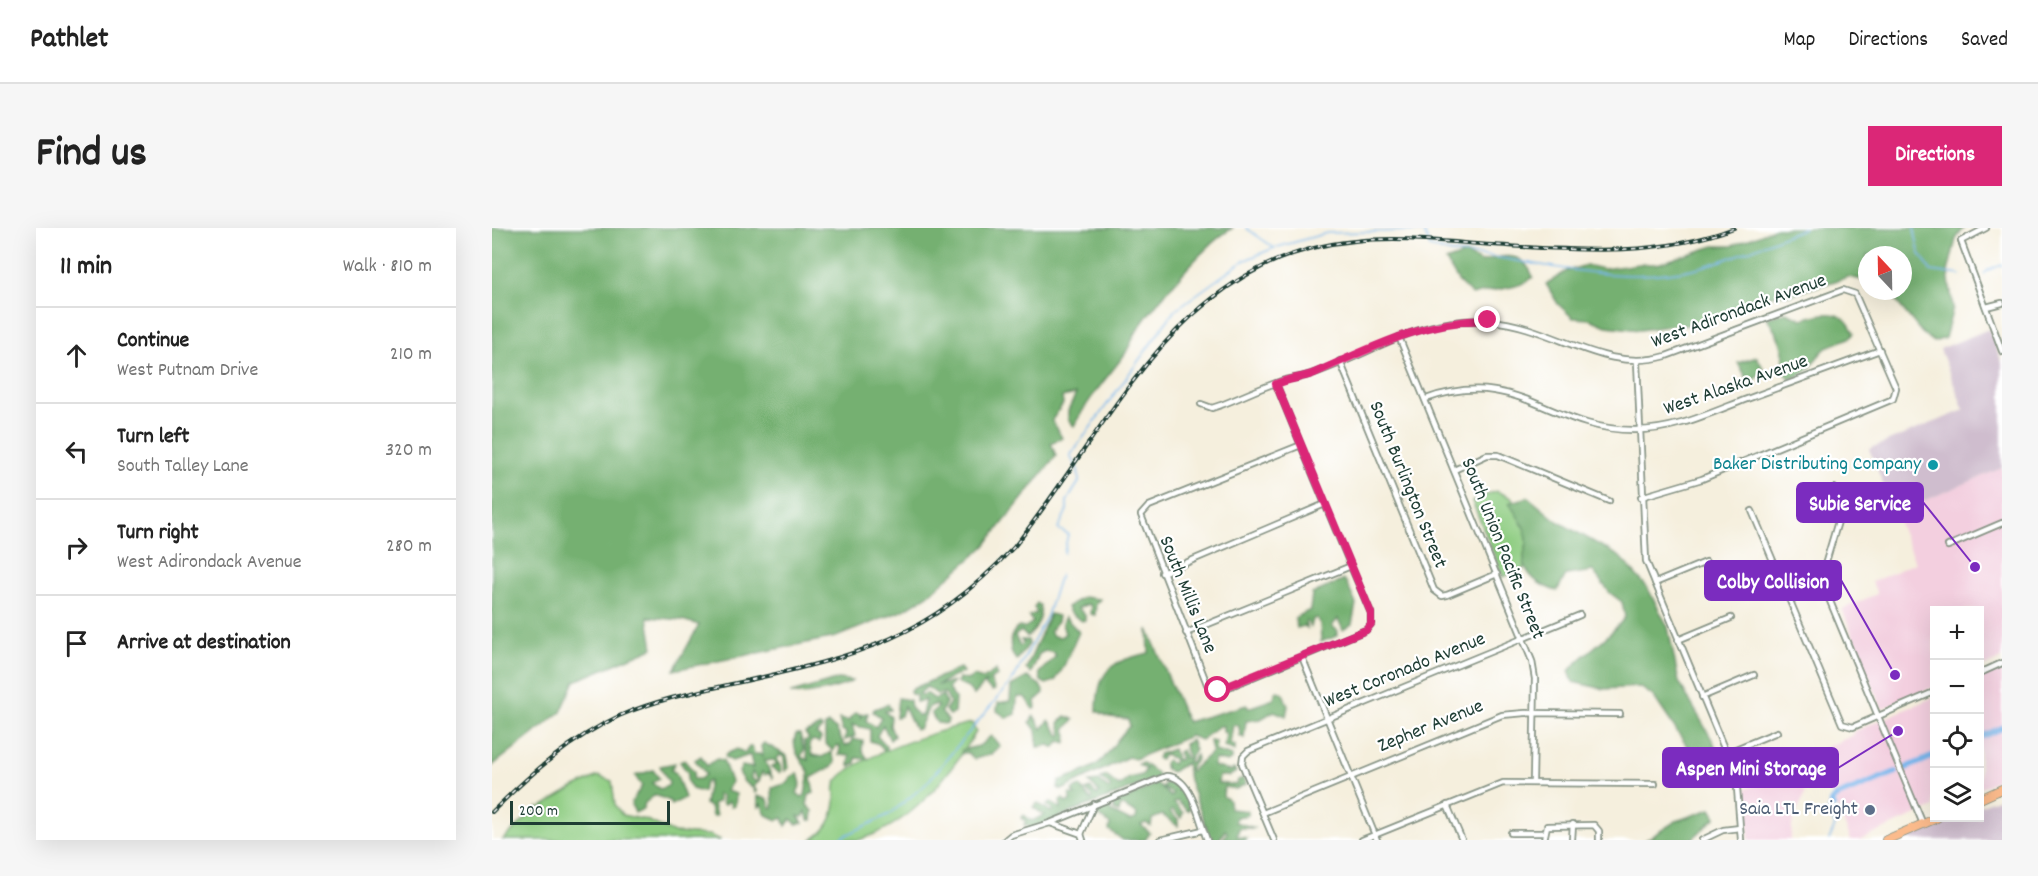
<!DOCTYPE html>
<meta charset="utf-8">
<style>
:root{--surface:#fff;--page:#f6f6f6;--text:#222;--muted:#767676;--line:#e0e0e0;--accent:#db2777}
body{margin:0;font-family:Dekko,sans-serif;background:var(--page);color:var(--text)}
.controls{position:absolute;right:18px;bottom:18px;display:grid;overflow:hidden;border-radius:0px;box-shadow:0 6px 24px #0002}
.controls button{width:54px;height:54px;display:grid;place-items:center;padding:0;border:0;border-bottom:2px solid var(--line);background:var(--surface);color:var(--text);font:30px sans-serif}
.compass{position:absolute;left:1366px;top:18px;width:54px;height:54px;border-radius:50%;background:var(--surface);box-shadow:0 6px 24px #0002;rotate:338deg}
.scale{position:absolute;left:18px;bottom:15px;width:160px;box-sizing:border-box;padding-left:6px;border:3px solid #1f3d34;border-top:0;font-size:16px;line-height:21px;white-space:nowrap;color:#1f3d34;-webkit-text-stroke:4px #fff;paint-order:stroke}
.stop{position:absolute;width:18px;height:18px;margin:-14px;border:4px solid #db2777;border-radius:50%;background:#fff}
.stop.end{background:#db2777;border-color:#fff;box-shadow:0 2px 6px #0008}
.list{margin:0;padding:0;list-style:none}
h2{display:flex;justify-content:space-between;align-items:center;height:78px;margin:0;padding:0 24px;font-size:26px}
h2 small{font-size:20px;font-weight:400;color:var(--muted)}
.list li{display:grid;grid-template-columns:39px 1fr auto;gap:18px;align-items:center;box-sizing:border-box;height:96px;padding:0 24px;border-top:2px solid var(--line)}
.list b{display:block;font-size:22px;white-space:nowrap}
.list p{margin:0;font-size:20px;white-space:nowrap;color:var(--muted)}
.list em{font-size:20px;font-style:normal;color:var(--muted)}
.icon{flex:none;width:33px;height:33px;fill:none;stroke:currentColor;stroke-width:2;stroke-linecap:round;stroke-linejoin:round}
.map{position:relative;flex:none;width:1510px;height:612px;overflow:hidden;border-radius:0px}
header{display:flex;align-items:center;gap:36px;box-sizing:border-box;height:84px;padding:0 30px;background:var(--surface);border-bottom:2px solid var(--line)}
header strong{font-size:28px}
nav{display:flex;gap:33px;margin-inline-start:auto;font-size:21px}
.intro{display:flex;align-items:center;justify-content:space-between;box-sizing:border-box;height:144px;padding:0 36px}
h1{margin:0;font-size:42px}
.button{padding:15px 27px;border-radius:0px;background:var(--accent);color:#fff;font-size:21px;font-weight:700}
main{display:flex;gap:36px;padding:0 36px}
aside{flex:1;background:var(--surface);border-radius:0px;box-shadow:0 6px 24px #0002}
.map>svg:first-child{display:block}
.built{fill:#f3cfdf}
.industrial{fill:#cfbdce}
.green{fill:#90cd83;stroke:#58855c;stroke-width:1.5}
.forest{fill:#74b071;stroke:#4a7652;stroke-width:1.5}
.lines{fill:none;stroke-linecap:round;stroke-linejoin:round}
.stream{stroke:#78b6eb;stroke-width:1.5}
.canal{stroke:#78b6eb;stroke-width:6}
.minor-casing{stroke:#8a9688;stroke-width:8}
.primary-casing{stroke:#8a9688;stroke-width:10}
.minor{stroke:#fff;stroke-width:4.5}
.primary{stroke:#fbbb8c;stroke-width:8}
.rail-casing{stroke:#1f3d34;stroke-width:4}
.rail{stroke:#fff;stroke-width:1.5;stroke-dasharray:4.5;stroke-linecap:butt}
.route{stroke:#db2777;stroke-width:8}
.culture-dot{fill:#0f9aa8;stroke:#fff;stroke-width:2}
.service-dot{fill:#5c6f8a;stroke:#fff;stroke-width:2}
.labels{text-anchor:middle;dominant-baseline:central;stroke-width:4.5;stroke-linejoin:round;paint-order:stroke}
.street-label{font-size:20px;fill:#1f3d34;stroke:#fff}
.culture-label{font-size:20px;fill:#0d838f;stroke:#fff;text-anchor:end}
.service-label{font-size:20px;fill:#4e5e75;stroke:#fff;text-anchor:end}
.leader{fill:none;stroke:#7b2cbf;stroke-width:2}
.callout-dot{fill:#7b2cbf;stroke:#fff;stroke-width:2}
.callout{fill:#7b2cbf;stroke:#7b2cbf;stroke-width:2}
.callout-label{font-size:21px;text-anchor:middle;font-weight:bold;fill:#fff}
</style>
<header>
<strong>Pathlet</strong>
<nav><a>Map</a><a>Directions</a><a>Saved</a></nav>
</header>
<div class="intro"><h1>Find us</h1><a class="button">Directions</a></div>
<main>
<aside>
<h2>11 min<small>Walk · 810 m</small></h2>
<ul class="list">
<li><svg class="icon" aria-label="ahead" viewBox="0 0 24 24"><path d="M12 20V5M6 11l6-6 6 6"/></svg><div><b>Continue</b><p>West Putnam Drive</p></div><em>210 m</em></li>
<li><svg class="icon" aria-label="left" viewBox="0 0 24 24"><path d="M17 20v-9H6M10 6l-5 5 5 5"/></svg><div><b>Turn left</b><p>South Talley Lane</p></div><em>320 m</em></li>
<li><svg class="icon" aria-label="right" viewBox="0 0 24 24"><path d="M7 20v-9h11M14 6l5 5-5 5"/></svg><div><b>Turn right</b><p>West Adirondack Avenue</p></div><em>280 m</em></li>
<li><svg class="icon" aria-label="arrive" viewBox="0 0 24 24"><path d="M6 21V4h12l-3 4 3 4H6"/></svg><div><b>Arrive at destination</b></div></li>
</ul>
</aside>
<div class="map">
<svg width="1510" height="612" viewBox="0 0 1510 612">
<rect width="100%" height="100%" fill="#fff"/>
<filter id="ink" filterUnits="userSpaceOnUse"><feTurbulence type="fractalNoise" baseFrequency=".0167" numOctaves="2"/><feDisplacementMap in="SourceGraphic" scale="12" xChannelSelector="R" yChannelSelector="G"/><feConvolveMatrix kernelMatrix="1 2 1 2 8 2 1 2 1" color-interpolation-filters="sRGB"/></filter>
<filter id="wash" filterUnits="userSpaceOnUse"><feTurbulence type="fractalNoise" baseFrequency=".008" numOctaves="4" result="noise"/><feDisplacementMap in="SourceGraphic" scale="24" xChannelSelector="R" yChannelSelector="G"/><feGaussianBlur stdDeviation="1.35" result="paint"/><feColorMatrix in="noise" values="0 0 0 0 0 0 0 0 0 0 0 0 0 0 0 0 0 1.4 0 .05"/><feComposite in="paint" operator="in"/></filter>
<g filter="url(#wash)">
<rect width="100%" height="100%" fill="#f5efdd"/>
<g class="built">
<path d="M1510 240V430L1488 440V382H1442V459L1390 481 1350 381 1385 366 1380 354 1423 335 1403 285Z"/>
<path d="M1510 441V550L1488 560V450Z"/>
<path d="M1442 469V579L1368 612H1359L1323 524 1362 507 1361 504Z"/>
<path d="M1304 540 1313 566 1301 592 1298 612H1257L1254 561Z"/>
</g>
<g class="industrial">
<path d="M1497 101 1510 135V240L1403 285 1377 221 1472 182 1448 121Z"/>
<path d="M1510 569V612H1410L1462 590H1488V578Z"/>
</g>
<g class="green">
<path d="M1004 263 1020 270 1047 334 1011 349 980 273Z"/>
<path d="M480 495 484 504C456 549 420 597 366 612 352 612 333 612 319 612 334 604 343 589 343 571 343 567 342 560 343 557 351 532 455 499 480 495Z"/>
<path d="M106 548 120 553 123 577 130 587 155 592 182 605 217 607 229 612H11L46 579 48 580 81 560Z"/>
</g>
<g class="forest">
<path d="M0 0H741C717 11 662 77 646 101 641 109 638 118 633 126 615 150 596 171 582 198L576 192V183L584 166 570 169 571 176 560 192 570 210 559 215 564 228 492 319 436 367 412 382 344 409 182 442 207 397 190 392 156 389 161 420 83 453 69 484 0 538Z"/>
<path d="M1284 0H1472L1464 11 1456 44 1461 80 1453 110 1442 114 1430 105 1396 63H1411V27H1375V53L1356 49 1298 67H1281L1202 97H1185L1148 102 1114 98 1098 91 1081 90 1066 76 1054 56 1075 43 1094 37 1111 41 1147 36H1165L1222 18H1240Z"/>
<path d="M973 26 989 34C1012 26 1031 23 1041 49 1027 62 1000 61 980 67L966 53 954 33Z"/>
<path d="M1294 84 1310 91C1333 84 1353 80 1362 106 1352 116 1338 114 1330 124 1316 139 1321 143 1298 151L1290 142C1295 121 1286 107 1275 90Z"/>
<path d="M1265 129 1272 142 1258 156 1246 135Z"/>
<path d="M1036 269 1065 293 1127 328 1155 359 1176 399 1187 454 1222 515 1234 549 1226 554 1201 527 1162 469 1148 459 1112 461 1081 454 1077 443C1094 423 1117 411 1133 389L1130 374 1118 365 1101 343 1074 347 1065 363C1050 359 1030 347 1032 328 1032 323 1035 319 1035 314 1035 300 1024 286 1017 275Z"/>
<path d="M851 352 854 354 864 376 860 396 851 402 846 391 840 398 846 403 845 408 829 414 828 396 825 390 821 391 819 399 815 393 813 395 815 400 812 398 805 400 803 390 818 382 820 366Z"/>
<path d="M591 369 608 371 604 376 603 387 598 386 599 379 596 376 586 380 593 387V392L590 393 578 385 575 379Z"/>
<path d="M545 375 548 377C550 390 545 402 535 409L529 403 523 408 528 418 532 415 529 412H536L537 416 525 432C516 425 516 405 527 399L532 400 541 394 537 388 545 385 542 379Z"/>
<path d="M558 386 566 388 565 394 558 403 561 408 568 409 573 406 570 395 573 389 587 404 571 440 563 453 554 456 549 453 547 445 564 428 562 425 553 423 547 426 539 445 534 441Z"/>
<path d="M656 401 695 494 755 477 756 480 782 471 783 464 786 463 791 465 796 478 794 488 782 483 769 491 754 493 752 510 748 508 747 498 741 497 738 516 743 517V523L732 518 734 505 731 504V498H727L709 512 698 508 643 531 636 529 570 562 566 560 567 553C582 547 599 543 611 531 621 520 626 508 638 498L636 491 617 489 605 483C605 441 620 433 657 425Z"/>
<path d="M468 440 471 444 445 457 462 454 456 461 463 470 462 485 458 487 453 482 458 475 453 465 445 466 435 459 428 465 430 468 434 465 443 471 451 467 454 475 449 484 456 492 455 496 445 495 439 485 446 479 444 476 437 479 427 501H423L412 478 409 488 404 489 406 470 418 472 419 481 427 488 430 487 433 472 424 474V467L419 466 418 462Z"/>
<path d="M504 442 505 448 498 452 503 462 500 463 493 457 495 453 482 467 476 460 465 455 467 450 475 452 482 448 491 451Z"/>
<path d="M535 449 548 457 552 465 543 473 544 480 541 481 533 469H525L524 486 515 490 505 483 506 475 518 473 519 458Z"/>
<path d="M347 451 360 453C354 459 306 470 299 465Z"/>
<path d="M396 476 399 482 392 483 399 489 398 498 402 508 398 512 391 497 385 508 394 518V522L392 523 387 516 378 513V501L360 497 363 508 353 512 354 504 350 503 347 491 356 493 363 485 368 486 369 491 370 486 376 485 374 493 384 499 389 489 381 484 382 481Z"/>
<path d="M542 488 550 501 557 492 568 508 570 506 567 495 574 488 582 492 573 501 575 507 574 515 568 513 562 520 557 517 546 519 544 502 538 494Z"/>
<path d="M336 496 344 501 353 518 359 516 360 511 371 513 370 522 376 531 364 530V535L357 538 358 528 347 527 348 518H344L341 523 333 515V498Z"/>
<path d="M328 498 330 500 324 506 329 510 327 514 321 512 317 516 320 527 330 529 339 524 343 534 341 538 319 550 322 565 317 567 315 577 321 583 320 592H316L314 583 311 589 306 588 311 595 304 596 299 591 294 598 291 590 286 592 274 587 269 576 267 579 265 568 276 571 278 579 281 580 280 560 296 555 299 549 306 545 309 556 305 565 310 569 313 567 317 544C309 532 298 521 304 506H308L312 522 309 529 316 532 312 513 317 511 313 505Z"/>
<path d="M499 508 508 518 499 526 483 531 475 525H469L470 522 487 518Z"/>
<path d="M699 512 703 522 696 533 699 534 704 527 705 531 697 541 699 543 720 524 718 513 724 514 723 523 740 528V531L735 534 723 531 721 538 738 543 742 541 744 544 737 548H727L726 555 744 557 746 552 751 550 754 556 744 561 732 559 731 568 737 572 738 581 756 583V587L744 589 743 594 763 600H747L745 608 755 610 754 612H731L735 604 733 602 727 612H719L697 552 694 535 680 544 674 542 672 535 675 532 680 536 683 532 673 526 668 532 665 530 667 526 681 521 685 532 689 531 686 524 690 522 693 530 696 529 692 516Z"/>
<path d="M272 515 295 528 297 540 293 543 292 529 288 527 285 531 290 542 288 545 279 539 285 536 282 532 273 533 281 551 276 545 273 547 270 544 267 553 260 544 259 551 266 554 262 559 265 564 263 565 260 559 252 554 247 544 250 538 261 540 258 527 240 533 233 529 234 526 245 521 253 525 257 519H260L262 526H268L271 530 269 518Z"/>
<path d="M209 528 215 538 224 531 231 532 239 554 234 563 244 566 243 578H239L237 573 232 577 230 575V568L225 566 227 573 221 576 224 588H220L218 579 213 576 217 553 213 554 211 564 200 561 195 553 196 545 188 534 192 532 202 544 201 551H208L214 546 203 532Z"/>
<path d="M650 534 666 546V550L554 594 539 599 532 597 534 593 529 590 532 587 540 593 552 587 541 579 546 575 559 584 561 582 555 577 558 574 569 581 568 572 571 571 574 575 579 572 577 566 583 567 580 562 588 558 599 572 601 569 594 562 598 560 605 567 607 564 597 554 607 553 617 561 619 559 609 550 614 548 627 558 637 550 650 547 654 541 646 536Z"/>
<path d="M183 535 179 542 184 545 193 570 179 577 178 573 163 567 153 575 151 581 143 585 139 575 150 558 143 548 161 542 167 550 160 555 168 561 176 558 177 555 168 538Z"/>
<path d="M673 555C689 555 693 567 698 580L696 583 685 573 682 575 691 585 689 590 680 582 678 584 686 592V598L670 587 660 591 659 598 654 595 649 597 658 605 653 612H631L617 602 618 596 606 588 609 578 619 580 618 583 638 593 644 591 645 586 629 577 627 584 622 582 621 574 634 571 663 556 667 557 679 569 681 566 670 559Z"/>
<path d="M1219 581 1224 589 1199 612H1154L1184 593Z"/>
</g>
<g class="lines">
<g class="stream">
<path d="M754 0 781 19"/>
<path d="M1422 0 1427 24 1439 43 1468 47"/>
<path d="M1492 46 1496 42 1510 37"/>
<path d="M572 325 576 306 566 301 575 282V273L587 254 586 242 578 228 683 82 751 33 782 20 835 5 923 3 932 4 938 19C963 28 972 25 996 28 1065 39 1135 57 1205 40 1241 31 1277 14 1312 0"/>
<path d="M344 612 398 586 434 556 522 450 555 388 568 347"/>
<path d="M1337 612 1343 598 1336 581 1341 578"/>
</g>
<g class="canal">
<path d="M1488 509 1510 500"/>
<path d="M1414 540 1442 528"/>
<path d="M1341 578 1339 574 1343 569 1404 544"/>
</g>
</g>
</g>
<g filter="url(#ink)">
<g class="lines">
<defs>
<g id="minor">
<path d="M1494 0 1469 13 1510 123"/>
<path d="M1494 79 1510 75"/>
<path d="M907 109 1040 433 1043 451 1041 553"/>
<path d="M848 133 942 362 950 368 955 367 1005 346"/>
<path d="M1145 134 1154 333 1234 525 1245 560 1249 612"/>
<path d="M784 156C815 232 846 309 879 385V396L874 402 732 461 720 460 715 456 649 287 657 278 809 217"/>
<path d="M934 171C1026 138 1058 202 1141 202 1181 203 1218 185 1255 171 1299 155 1344 138 1388 122"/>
<path d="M709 176 720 180 729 177C750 169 772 158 793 152 801 150 808 150 816 147 878 128 927 87 998 93 1063 98 1110 146 1174 128L1351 62 1363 66 1404 160 1401 171 1210 251 1149 269"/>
<path d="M962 242 995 227H1006L1117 273"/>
<path d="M1342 260 1347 290 1333 337 1335 366 1431 596"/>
<path d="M1260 283 1350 496 1361 499 1442 464"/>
<path d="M1456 318 1510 295"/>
<path d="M670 345 833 276"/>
<path d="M1163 355 1214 334"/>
<path d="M694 405 859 338"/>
<path d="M1186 412 1239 390"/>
<path d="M810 429 885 612"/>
<path d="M1488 445 1510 435"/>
<path d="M1210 469 1262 447"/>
<path d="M1234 525 1285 504"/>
<path d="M955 577 970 612"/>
<path d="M771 585 1010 487 1033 485 1128 486"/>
<path d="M558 595 589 606 591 612"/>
<path d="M1019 605H1053"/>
<path d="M589 606 602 576"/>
<path d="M513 612 519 607 558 595 674 548C700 548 707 592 715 612"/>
<path d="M668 612 711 602"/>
<path d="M782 612 750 536 751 528 756 523 1088 387"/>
<path d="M870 612 1011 555 1163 556"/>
<path d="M1052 612 1055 598 1102 597 1107 603V612"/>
<path d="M1080 612 1081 596"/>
<path d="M1210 612 1231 602 1248 600"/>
</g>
<g id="primary">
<path d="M1488 571 1510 561"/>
<path d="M1394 612 1445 590"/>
</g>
</defs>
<use href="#minor" class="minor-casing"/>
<use href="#primary" class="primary-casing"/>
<use href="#minor" class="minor"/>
<use href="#primary" class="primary"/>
<defs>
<path id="rail" d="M0 584C38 546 78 511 127 488 166 471 208 463 249 454 368 427 435 411 522 319 620 197 686 29 863 13 908 8 955 14 1000 17 1082 22 1163 30 1242 0"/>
</defs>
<use href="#rail" class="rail-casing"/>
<use href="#rail" class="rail"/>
</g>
</g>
<g class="lines" filter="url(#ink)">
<path class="route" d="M726 462 874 402 879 396V385L784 156C795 151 808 150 820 146 879 120 929 93 996 92"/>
</g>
<circle class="culture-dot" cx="1441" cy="237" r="6"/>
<circle class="service-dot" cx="1378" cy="582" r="6"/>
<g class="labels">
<g class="street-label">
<text transform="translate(1247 84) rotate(-20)">West Adirondack Avenue</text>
<text transform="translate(1244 158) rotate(-19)">West Alaska Avenue</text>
<text transform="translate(915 257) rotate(68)">South Burlington Street</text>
<text transform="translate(1010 321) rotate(68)">South Union Pacific Street</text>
<text transform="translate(695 367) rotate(68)">South Millis Lane</text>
<text transform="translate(913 443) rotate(-22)">West Coronado Avenue</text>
<text transform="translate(939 499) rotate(-22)">Zepher Avenue</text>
</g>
<g class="culture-label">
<text x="1429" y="237">Baker Distributing Company</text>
</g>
<g class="service-label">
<text x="1366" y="582">Saia LTL Freight</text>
</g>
</g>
<path class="leader" d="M1483 339L1431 274M1403 447L1349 352M1406 503L1346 540"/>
<g class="callout-dot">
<circle cx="1483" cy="339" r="6"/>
<circle cx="1403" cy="447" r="6"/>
<circle cx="1406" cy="503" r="6"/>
</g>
<g class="callout">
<rect x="1305" y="255" width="126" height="39" rx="6"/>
<rect x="1213" y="333" width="136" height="39" rx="6"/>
<rect x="1171" y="520" width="175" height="39" rx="6"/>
</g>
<g class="callout-label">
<text x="1368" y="282">Subie Service</text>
<text x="1281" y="360">Colby Collision</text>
<text x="1259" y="547">Aspen Mini Storage</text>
</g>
</svg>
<div class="controls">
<button>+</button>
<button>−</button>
<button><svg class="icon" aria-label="locate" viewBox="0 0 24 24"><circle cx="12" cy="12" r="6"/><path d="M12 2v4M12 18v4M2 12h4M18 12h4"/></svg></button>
<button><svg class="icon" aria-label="layers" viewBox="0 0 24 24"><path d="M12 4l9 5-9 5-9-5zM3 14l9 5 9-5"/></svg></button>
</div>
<svg class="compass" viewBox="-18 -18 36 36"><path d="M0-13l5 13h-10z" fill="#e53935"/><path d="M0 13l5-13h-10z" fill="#767676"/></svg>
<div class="scale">200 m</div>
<div class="stop" style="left:726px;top:462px"></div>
<div class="stop end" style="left:996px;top:92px"></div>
</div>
</main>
